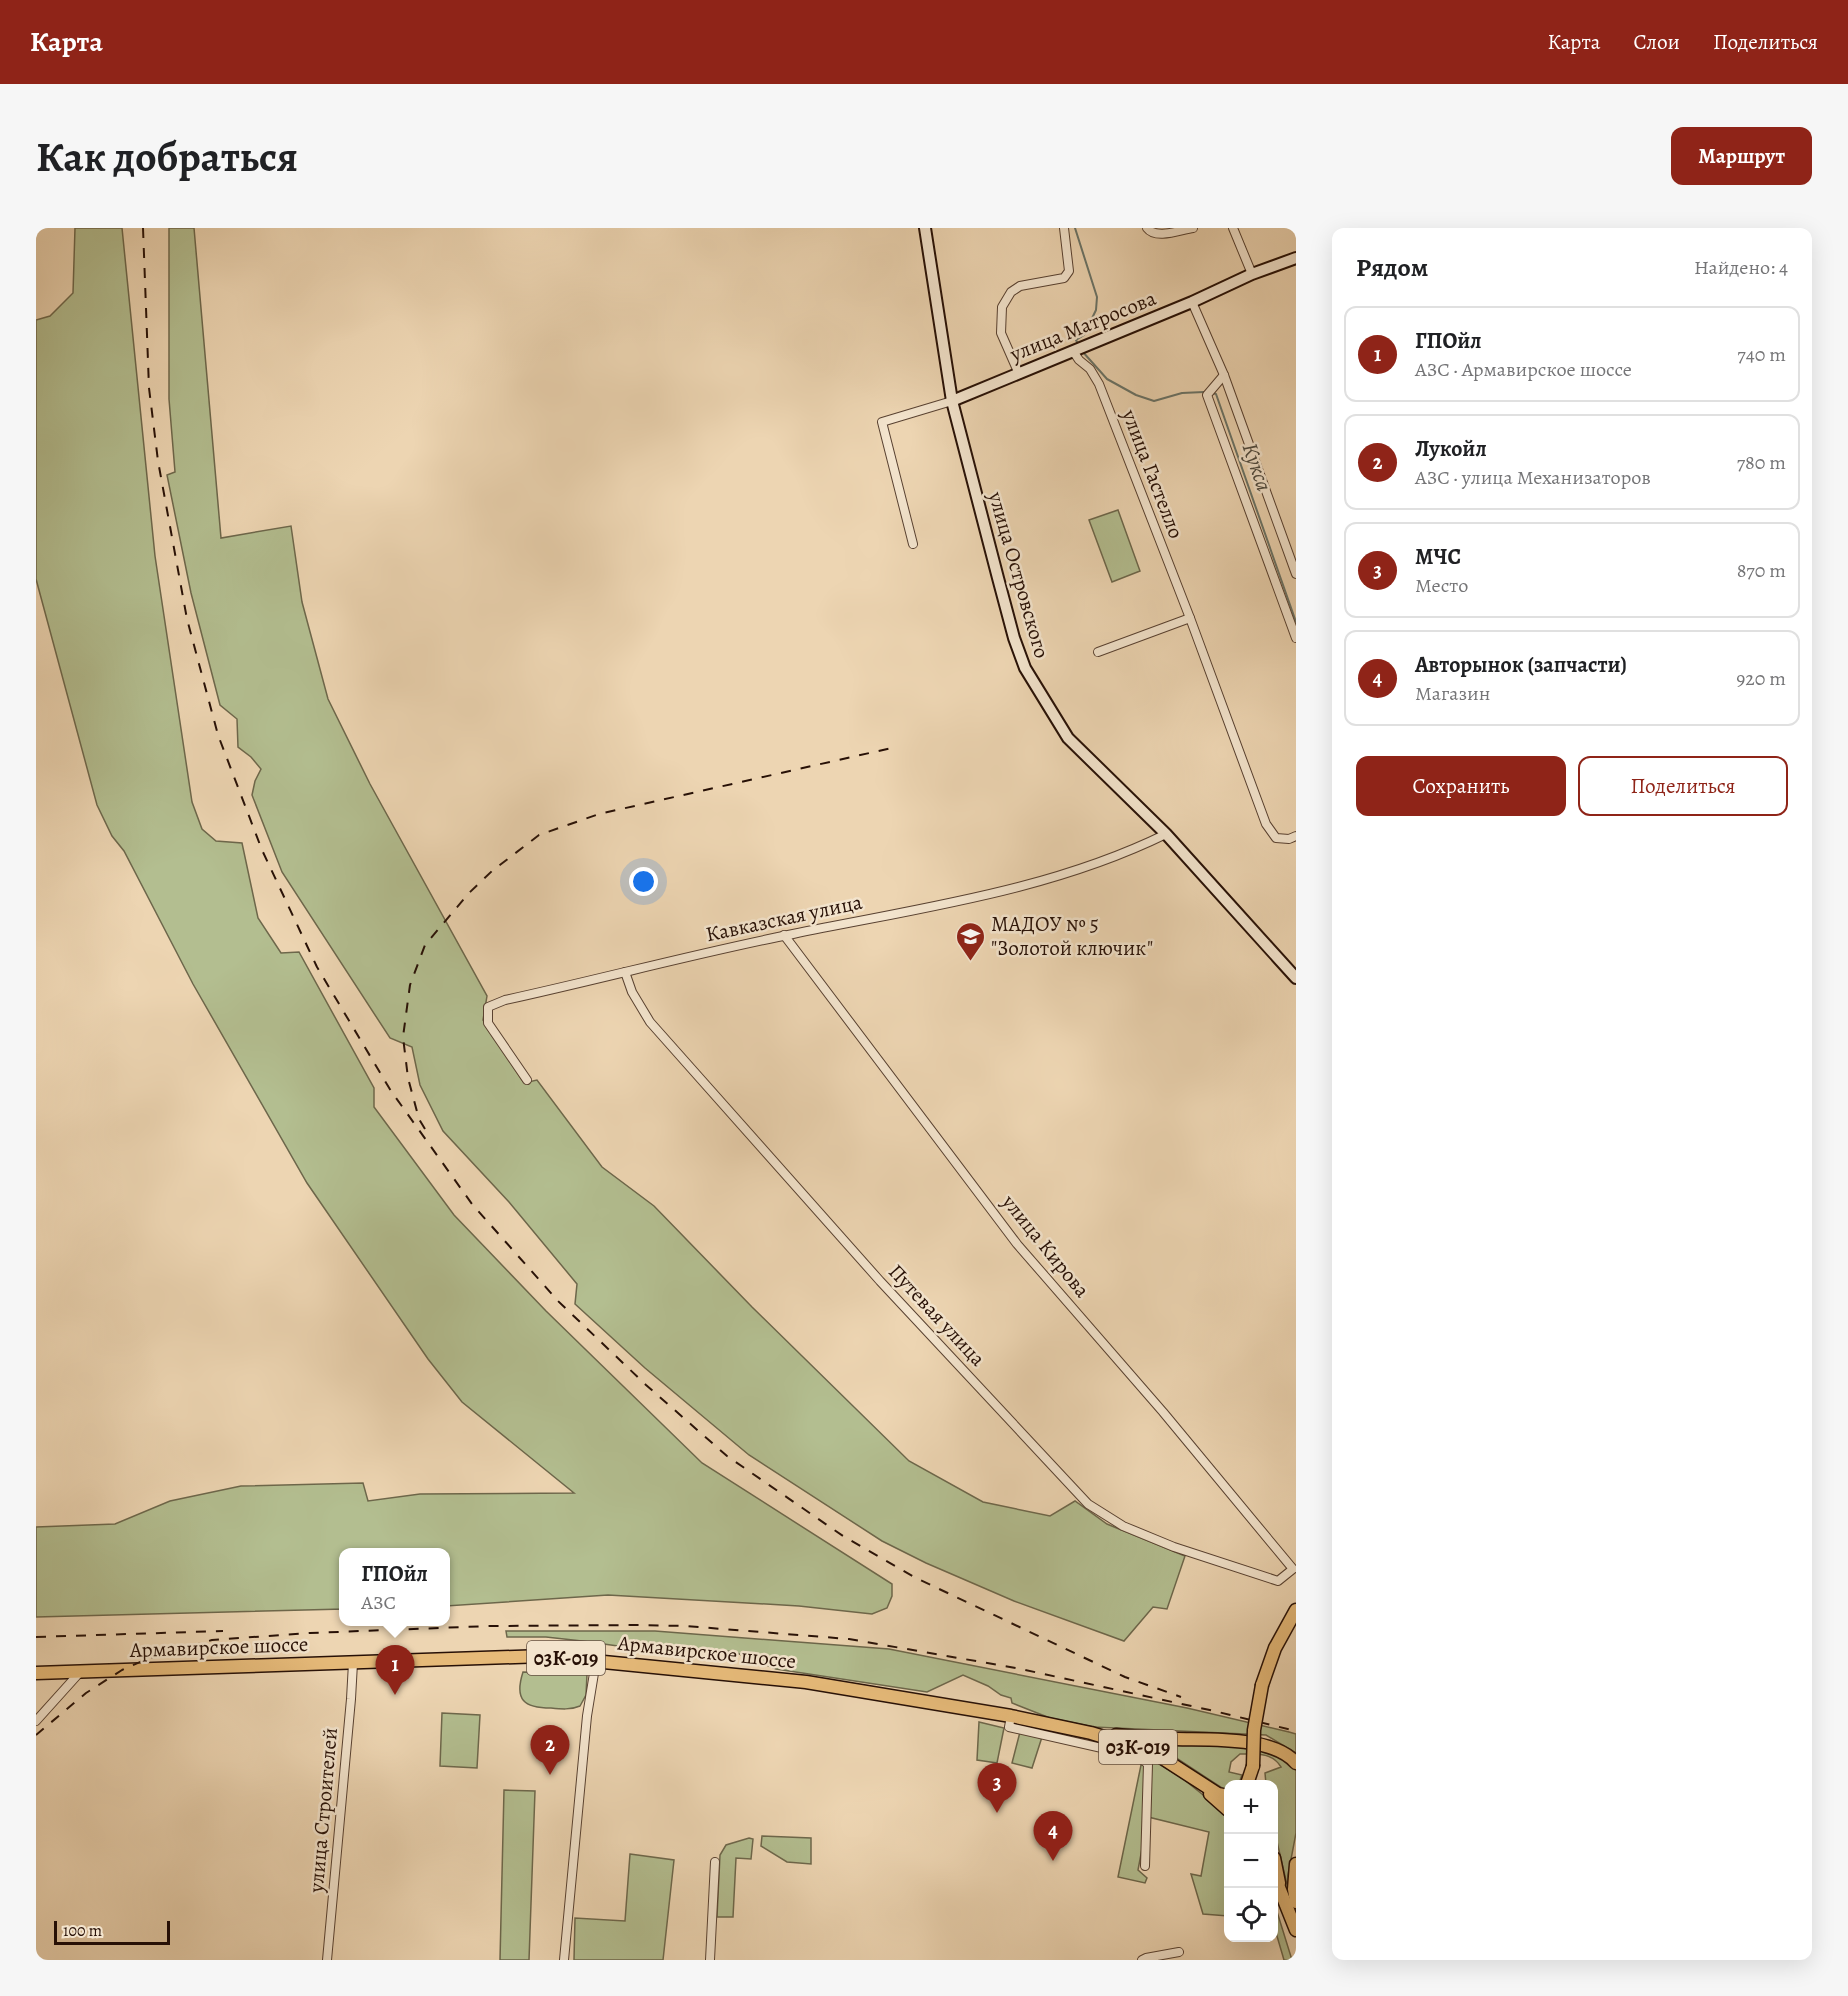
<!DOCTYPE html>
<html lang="ru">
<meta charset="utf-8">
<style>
:root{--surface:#fff;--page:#f6f6f6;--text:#202124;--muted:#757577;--line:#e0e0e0;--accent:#8f2418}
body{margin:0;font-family:Alegreya,serif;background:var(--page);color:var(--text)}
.controls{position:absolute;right:18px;bottom:18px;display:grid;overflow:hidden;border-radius:12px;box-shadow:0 6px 24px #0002}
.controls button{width:54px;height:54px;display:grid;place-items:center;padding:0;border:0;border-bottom:2px solid var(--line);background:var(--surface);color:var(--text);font:30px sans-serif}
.scale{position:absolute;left:18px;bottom:15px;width:116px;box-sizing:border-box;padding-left:6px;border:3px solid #271006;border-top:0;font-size:16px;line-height:21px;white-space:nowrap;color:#271006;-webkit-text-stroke:4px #f3e4cd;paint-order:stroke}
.you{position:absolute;left:608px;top:654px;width:21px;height:21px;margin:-15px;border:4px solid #fff;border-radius:50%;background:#1a73e8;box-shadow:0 0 0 9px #1a73e833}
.badge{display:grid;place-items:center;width:39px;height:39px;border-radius:50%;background:var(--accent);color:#fff;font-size:20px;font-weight:700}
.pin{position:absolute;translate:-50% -50px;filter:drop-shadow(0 2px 3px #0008)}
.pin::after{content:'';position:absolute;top:32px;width:21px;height:18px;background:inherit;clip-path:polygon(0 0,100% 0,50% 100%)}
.popup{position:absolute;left:303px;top:1320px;width:111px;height:78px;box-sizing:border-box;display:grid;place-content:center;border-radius:12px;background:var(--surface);filter:drop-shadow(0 2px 4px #0005);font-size:20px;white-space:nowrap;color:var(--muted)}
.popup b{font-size:22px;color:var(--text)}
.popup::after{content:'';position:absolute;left:50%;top:100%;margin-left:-12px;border:12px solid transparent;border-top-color:var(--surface)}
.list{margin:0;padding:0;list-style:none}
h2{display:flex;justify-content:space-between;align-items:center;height:78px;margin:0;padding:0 24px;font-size:26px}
h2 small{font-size:20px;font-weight:400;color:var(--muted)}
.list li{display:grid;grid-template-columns:39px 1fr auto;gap:18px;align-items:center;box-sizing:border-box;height:96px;margin:0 12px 12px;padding:0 12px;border:2px solid var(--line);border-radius:12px}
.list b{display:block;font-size:22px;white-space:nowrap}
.list p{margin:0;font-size:20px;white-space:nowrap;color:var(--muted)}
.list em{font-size:20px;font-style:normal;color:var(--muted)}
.actions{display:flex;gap:12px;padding:18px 24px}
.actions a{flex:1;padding:14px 0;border:2px solid var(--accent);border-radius:12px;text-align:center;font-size:21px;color:var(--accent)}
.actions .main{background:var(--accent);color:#fff}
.icon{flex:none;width:33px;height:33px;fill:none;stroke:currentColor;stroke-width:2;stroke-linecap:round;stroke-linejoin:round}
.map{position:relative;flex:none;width:1260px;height:1732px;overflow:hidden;border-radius:12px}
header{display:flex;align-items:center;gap:36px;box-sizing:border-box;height:84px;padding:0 30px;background:var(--accent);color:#fff}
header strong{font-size:28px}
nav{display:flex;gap:33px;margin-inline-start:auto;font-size:21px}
.intro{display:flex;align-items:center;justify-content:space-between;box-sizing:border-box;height:144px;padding:0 36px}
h1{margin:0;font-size:42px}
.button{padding:15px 27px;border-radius:12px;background:var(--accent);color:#fff;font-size:21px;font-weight:700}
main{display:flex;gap:36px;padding:0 36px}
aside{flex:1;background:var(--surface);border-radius:12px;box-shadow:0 6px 24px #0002}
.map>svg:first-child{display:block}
.green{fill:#b3be90;stroke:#6d674b;stroke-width:1.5}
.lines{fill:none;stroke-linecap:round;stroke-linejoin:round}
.stream{stroke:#6b7569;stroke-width:2}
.street-casing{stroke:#584131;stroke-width:10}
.secondary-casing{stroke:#271006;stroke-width:14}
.primary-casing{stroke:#271006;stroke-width:15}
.street{stroke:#f3e4cd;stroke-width:8}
.secondary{stroke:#f3e4cd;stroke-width:10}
.primary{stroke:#e6ba79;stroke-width:12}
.rail{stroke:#271006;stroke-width:2;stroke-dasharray:10 10;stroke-linecap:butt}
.primary-bridge-casing{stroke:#271006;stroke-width:15;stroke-linecap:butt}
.primary-bridge{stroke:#e6ba79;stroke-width:12}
.labels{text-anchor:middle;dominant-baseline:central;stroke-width:5;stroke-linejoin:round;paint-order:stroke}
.shield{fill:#f3e4cd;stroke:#645042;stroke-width:1.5}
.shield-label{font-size:20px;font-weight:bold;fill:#271006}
.street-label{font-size:21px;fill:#271006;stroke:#f3e4cd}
.poi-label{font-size:21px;fill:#271006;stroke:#f3e4cd;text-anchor:start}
.water-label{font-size:22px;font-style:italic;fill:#4f4b40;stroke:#f3e4cd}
</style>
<header>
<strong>Карта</strong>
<nav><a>Карта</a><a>Слои</a><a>Поделиться</a></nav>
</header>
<div class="intro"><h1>Как добраться</h1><a class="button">Маршрут</a></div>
<main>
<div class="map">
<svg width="1260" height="1732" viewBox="0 0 1260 1732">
<rect width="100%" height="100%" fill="#edd5b2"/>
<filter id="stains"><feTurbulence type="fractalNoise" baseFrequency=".00333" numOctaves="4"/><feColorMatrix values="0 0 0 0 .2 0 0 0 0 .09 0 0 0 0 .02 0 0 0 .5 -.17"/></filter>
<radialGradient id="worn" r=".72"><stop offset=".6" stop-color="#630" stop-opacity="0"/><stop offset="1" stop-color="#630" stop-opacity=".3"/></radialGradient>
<g class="green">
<path d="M39 0H86L119 328 156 574 166 601 180 613 206 615 222 690 245 725 263 724 338 860V879L418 987 510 1083 666 1235 856 1356V1368L851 1380 836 1386 763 1378 572 1367 410 1378V1324H308V1381L0 1389V1299L79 1296 134 1273 205 1258 327 1255 332 1273 384 1266 538 1265 426 1174 392 1131 271 955 157 756 88 623 76 608 61 577 0 351V92L14 88 37 65Z"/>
<path d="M133 0H158L185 310 255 298 266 374 292 471 334 556 451 768 447 792 488 855 501 852 566 939 618 978 716 1079 873 1233 947 1274 1014 1288 1039 1273 1071 1296 1149 1328 1131 1381 1117 1379 1088 1413 978 1373 890 1335 846 1313 713 1227 609 1140 539 1076 541 1056 473 974 407 903 384 857 376 819 354 810 246 644 216 567 219 553 225 541 215 529 202 519 201 491 184 477 155 365 131 247 139 244 133 171Z"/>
<path d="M1082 282 1104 343 1076 354 1053 292Z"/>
<path d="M470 1403H619L853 1421 1151 1480 1253 1504 1260 1506V1525L1230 1507 1058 1499 1014 1490 976 1475 975 1470 965 1467 952 1458 927 1447 891 1464 740 1441 696 1423 647 1427 546 1413 510 1409H471Z"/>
<path d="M487 1444 551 1446 550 1467 544 1478C535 1482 525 1481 515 1480 488 1480 478 1472 487 1444Z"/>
<path d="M406 1485 444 1487 441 1540 404 1538Z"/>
<path d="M943 1494 968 1500 961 1535 941 1532Z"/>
<path d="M984 1504 1006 1509 996 1540 976 1535Z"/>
<path d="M1122 1515C1167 1516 1226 1508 1260 1542V1605L1252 1647V1661L1238 1601V1556H1230L1229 1545 1245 1539C1236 1524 1220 1526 1204 1526L1195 1534 1193 1544 1206 1547 1203 1555 1192 1556V1562L1186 1560 1122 1518Z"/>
<path d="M1117 1532 1146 1550 1192 1587V1688L1167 1686 1155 1646 1165 1648 1173 1604 1112 1589 1102 1642 1111 1650 1109 1655 1082 1649 1105 1537Z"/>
<path d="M468 1562 499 1563 493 1732H464Z"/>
<path d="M726 1608 775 1610V1636L751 1634 725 1618Z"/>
<path d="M713 1610 717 1611 715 1631 700 1630 697 1689H681L684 1627 690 1617Z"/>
<path d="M594 1626 638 1632 627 1732H538L539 1690 589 1693Z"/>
<path d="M1238 1671V1674L1256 1732H1248L1238 1698Z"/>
</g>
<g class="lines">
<g class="stream">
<path d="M1039 0 1061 69 1060 82 1048 107 1040 112 1042 116"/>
<path d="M1046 123 1071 151 1100 167 1118 173 1146 165 1168 164"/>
<path d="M1176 165 1180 166 1260 394"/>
</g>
<defs>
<g id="street">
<path d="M1111 0C1120 12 1144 2 1157 0"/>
<path d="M1197 0 1216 46"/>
<path d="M1156 74 1188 147 1260 346"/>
<path d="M1037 123 1043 132 1054 141 1063 156 1154 390 1230 596 1240 610 1253 611 1260 608"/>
<path d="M983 146 965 105 966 79 975 64 984 58 1028 50 1033 43 1028 0"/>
<path d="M1188 147 1171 167 1260 410"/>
<path d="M877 316 846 194 916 173"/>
<path d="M1062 424 1154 390"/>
<path d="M589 744 596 764 614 794 844 1053 1052 1276 1087 1298 1138 1319 1242 1353 1257 1341 1127 1184 981 1016 748 707"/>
<path d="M491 852 452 795V779L469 772C565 751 661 725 757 706 883 680 1014 663 1130 606"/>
<path d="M975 1488 973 1499 1101 1528 1112 1536 1109 1638"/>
<path d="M0 1493 45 1443"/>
<path d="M291 1732 315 1471 317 1435"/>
<path d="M528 1732 551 1488 560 1433"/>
<path d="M674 1732 679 1634"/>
<path d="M1106 1732 1110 1730 1143 1724"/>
</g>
<g id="secondary">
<path d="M889 0 916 173 962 350 978 410 989 440 1032 510 1130 606 1260 750"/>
<path d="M916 173 1156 74 1216 46 1260 30"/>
</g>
<g id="primary">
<path d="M0 1445 507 1428 770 1454 975 1488 1055 1505 1117 1524 1182 1566 1192 1568"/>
<path d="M1226 1457 1239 1420 1260 1382"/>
<path d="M1080 1507C1100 1509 1120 1510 1140 1511 1173 1512 1237 1508 1260 1535"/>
<path d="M1211 1556 1217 1538"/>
<path d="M1174 1566 1192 1582"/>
<path d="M1238 1630 1243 1655"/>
<path d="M1260 1636 1258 1661 1260 1674"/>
<path d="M1238 1647 1260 1702"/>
</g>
</defs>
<use href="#street" class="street-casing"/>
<use href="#secondary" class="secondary-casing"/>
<use href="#primary" class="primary-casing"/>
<use href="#street" class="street"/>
<use href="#secondary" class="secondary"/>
<use href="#primary" class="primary"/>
<g class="rail">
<path d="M107 0 113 160 122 233 151 391 182 507 226 622 281 739 355 863 436 976 522 1073 610 1157 691 1228 807 1308 880 1350 1089 1449 1145 1469"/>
<path d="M389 901 383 891 372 850 367 809 374 757 389 717 433 665 456 643 503 607 563 586 860 519"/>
<path d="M0 1409 187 1403"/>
<path d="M0 1507 50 1465 86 1442 111 1431 176 1412 274 1405 454 1398 604 1397 649 1398 813 1411 980 1440 1178 1483 1260 1503"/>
</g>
<defs>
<path id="primary-bridge" d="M1217 1538 1218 1502 1226 1457"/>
</defs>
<use href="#primary-bridge" class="primary-bridge-casing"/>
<use href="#primary-bridge" class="primary-bridge"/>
</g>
<defs>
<symbol id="school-pin" viewBox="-11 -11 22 30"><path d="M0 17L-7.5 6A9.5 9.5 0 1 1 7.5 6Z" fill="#8f2418" stroke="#f3e4cd"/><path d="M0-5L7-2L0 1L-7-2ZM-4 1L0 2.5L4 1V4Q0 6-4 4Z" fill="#fff"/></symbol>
</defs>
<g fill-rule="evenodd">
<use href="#school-pin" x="918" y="692" width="33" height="45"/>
</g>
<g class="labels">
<g class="shield">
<rect x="491" y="1413" width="78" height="34" rx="4.5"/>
<rect x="1063" y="1502" width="78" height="34" rx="4.5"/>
</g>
<g class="shield-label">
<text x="530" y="1430">03К-019</text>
<text x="1102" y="1519">03К-019</text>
</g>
<g class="street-label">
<text transform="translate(1047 98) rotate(-22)">улица Матросова</text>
<text transform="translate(1117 246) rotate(69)">улица Гастелло</text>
<text transform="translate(983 347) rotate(74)">улица Островского</text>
<text transform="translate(748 690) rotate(-12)">Кавказская улица</text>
<text transform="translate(1010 1018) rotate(51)">улица Кирова</text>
<text transform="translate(901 1087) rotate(47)">Путевая улица</text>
<text transform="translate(183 1419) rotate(-2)">Армавирское шоссе</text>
<text transform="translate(671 1424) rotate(6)">Армавирское шоссе</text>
<text transform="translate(287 1582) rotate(-85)">улица Строителей</text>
</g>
<g class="poi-label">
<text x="955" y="696">МАДОУ № 5<tspan x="955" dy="24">"Золотой ключик"</tspan></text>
</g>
<g class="water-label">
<text transform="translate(1221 239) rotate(71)">Кукса</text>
</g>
</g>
<rect width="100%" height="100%" filter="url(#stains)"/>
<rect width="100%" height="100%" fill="url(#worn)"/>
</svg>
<div class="controls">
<button>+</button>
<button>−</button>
<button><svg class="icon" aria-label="locate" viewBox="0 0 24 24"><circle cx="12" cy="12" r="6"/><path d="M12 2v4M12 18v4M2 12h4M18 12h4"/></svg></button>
</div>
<div class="scale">100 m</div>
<div class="you"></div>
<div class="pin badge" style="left:359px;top:1467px">1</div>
<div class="popup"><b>ГПОйл</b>АЗС</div>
<div class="pin badge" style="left:514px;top:1547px">2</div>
<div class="pin badge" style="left:961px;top:1585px">3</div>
<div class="pin badge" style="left:1017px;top:1633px">4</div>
</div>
<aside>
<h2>Рядом<small>Найдено: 4</small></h2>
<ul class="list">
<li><span class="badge">1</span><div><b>ГПОйл</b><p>АЗС · Армавирское шоссе</p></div><em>740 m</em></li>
<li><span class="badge">2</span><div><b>Лукойл</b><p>АЗС · улица Механизаторов</p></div><em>780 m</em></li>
<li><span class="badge">3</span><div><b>МЧС</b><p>Место</p></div><em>870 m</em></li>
<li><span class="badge">4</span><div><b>Авторынок (запчасти)</b><p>Магазин</p></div><em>920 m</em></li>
</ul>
<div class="actions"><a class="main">Сохранить</a><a>Поделиться</a></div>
</aside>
</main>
